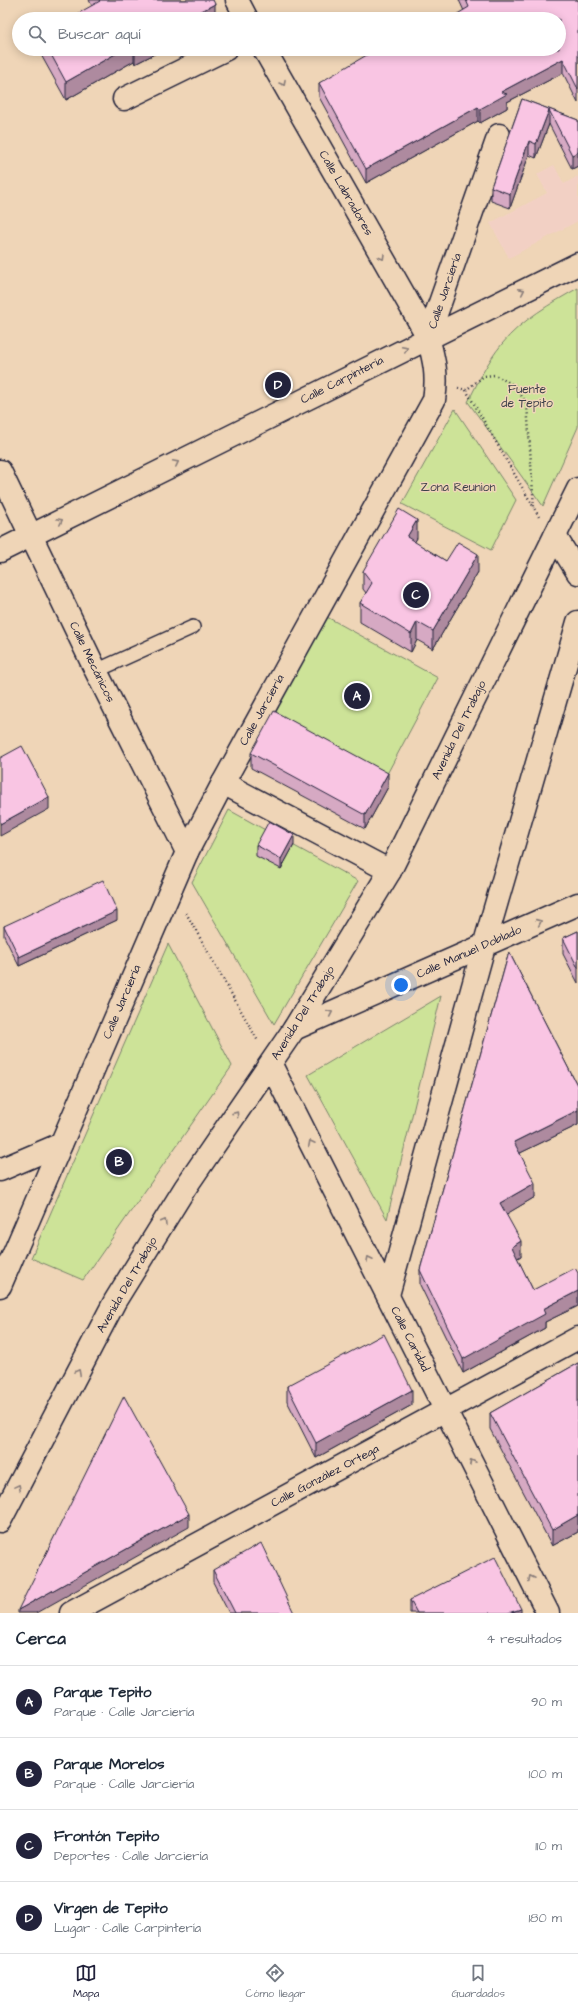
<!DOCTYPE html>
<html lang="es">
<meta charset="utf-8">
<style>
:root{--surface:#fff;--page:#f2f2f3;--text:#1f2937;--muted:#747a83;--line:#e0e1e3;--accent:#22223b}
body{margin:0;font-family:"Architects Daughter",sans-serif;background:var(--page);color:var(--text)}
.you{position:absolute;left:401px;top:985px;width:14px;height:14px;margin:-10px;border:3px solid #fff;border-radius:50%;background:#1a73e8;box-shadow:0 0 0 6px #1a73e833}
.badge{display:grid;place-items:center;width:26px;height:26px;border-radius:50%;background:var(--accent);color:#fff;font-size:13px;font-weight:700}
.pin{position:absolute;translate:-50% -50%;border:2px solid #fff;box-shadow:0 1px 4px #0006}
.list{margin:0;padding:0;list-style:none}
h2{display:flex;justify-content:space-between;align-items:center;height:52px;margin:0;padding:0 16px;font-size:17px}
h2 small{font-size:13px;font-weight:400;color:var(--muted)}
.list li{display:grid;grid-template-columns:26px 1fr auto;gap:12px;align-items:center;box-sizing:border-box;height:72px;padding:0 16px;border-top:1px solid var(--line)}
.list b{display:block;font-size:15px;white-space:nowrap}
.list p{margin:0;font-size:13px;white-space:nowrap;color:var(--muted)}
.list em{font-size:13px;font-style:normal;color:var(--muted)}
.icon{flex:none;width:22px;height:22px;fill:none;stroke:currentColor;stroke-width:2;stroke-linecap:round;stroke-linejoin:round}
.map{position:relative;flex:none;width:578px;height:1613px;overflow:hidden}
.search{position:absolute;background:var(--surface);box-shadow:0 2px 10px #0003;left:12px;right:12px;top:12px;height:44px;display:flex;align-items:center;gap:10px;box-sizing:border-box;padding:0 14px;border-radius:22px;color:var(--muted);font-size:15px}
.sheet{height:340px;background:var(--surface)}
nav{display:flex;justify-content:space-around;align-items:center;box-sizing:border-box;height:56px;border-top:1px solid var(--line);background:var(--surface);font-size:11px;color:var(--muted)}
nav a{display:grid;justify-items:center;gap:2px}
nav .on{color:var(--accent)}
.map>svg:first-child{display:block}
.built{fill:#f2d0c4}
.green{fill:#cde398;stroke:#78826a}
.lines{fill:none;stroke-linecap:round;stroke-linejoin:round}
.lane-casing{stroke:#22223b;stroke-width:16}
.street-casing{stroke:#22223b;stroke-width:25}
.primary-casing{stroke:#22223b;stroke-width:25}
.path{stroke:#22223b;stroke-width:2.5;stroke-dasharray:1 3;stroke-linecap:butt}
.lane{stroke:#efd5b7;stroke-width:13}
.street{stroke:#efd5b7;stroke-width:22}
.primary{stroke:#efd5b7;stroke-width:22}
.wall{fill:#d6a9c3;stroke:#22223b}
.shaded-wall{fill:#ae8a9f;stroke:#22223b}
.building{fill:#f9c5e3;stroke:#22223b}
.oneway{stroke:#887c79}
.labels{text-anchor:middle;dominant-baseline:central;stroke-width:3;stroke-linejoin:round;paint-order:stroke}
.street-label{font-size:12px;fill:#22223b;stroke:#efd5b7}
.park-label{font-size:12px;fill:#3c3f49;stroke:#efd5b7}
</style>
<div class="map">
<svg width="578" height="1613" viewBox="0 0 578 1613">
<rect width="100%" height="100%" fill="#efd5b7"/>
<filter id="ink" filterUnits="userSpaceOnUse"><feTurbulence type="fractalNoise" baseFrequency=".025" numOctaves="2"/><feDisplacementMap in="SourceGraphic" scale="8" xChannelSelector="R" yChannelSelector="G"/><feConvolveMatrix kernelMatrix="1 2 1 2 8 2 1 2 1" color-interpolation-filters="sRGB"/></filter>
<g filter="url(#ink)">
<path class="built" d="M554 165 564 184 578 176V221L509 258 490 223 547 193 537 174Z"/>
<g class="green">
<path d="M578 288V427L543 506 468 402C478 382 487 362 502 344 521 320 552 303 578 288Z"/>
<path d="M455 409 516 500 491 550 402 504Z"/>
<path d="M327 617 438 678 387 774 275 713Z"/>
<path d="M229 810 358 881 274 1024 192 882Z"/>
<path d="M168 944 232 1066 83 1280 31 1258Z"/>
<path d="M441 996 387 1219 308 1075Z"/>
</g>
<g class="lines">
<defs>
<path id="lane" d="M96 671 193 627"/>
<g id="street">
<path d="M237 0 247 19"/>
<path d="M264 49 428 337"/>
<path d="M124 99 226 49"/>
<path d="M0 471 96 671 187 852"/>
<path d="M555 536 578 573"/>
<path d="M0 551 578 264"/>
<path d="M223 783 390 871"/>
<path d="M294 1029 578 904"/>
<path d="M271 1065 548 1613"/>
<path d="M0 1170 61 1144"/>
<path d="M0 1286 187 852 223 783 434 400C438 375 434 360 428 337L499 135"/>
<path d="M388 1295 484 946 578 622"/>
<path d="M71 1613 578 1338"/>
</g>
<path id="primary" d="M0 1521 115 1301 185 1188 294 1029 390 871 578 489"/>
</defs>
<use href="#lane" class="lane-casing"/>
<use href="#street" class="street-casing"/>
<use href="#primary" class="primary-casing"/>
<g class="path">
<path d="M458 388 466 390 484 376 495 375 515 386 527 404 534 508 539 517"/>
<path d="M466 390 534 508"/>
<path d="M186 913 258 1041"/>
</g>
<use href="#lane" class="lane"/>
<use href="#street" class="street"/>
<use href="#primary" class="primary"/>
</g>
<g class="wall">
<path d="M89 0H213L215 19 92 6Z"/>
<path d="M459 0H578V103L563 73 507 102V108L480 123 478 121 366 183 319 97V83L387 56 464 11Z"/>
<path d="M40 49H164L135 64 134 61 66 100 40 53Z"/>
<path d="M522 99 578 120V166L572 169 549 124 536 158 529 155 510 208 491 201V187Z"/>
<path d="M417 538 414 542 446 561 478 572 433 649 417 640 411 652 360 622V603L366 593 363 589V571Z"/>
<path d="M251 753 388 787 365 829 251 768Z"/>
<path d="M256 845H294L281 869 256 856Z"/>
<path d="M117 920 19 966 4 936V926Z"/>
<path d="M578 931V983L563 954V938Z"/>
<path d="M509 952 578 1087V1125L520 1153 535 1197 506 1214 521 1256 517 1258 533 1290 578 1273V1306L545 1322V1328L463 1373 420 1285V1270Z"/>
<path d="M578 1363V1532L552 1546 490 1429V1413Z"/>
<path d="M287 1386 412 1405 316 1458 287 1401Z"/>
<path d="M213 1570 294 1613H229L213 1582Z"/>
<path d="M410 1600 521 1613H410Z"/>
</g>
<g class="shaded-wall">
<path d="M215 4V19H186Z"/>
<path d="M124 49H134V61L66 100V82Z"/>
<path d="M135 49H164L135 64Z"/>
<path d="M563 59V73L507 102V108L480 123V109L501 92Z"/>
<path d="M478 107V121L366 183V169Z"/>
<path d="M549 110V124L536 158V144Z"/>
<path d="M529 141V155L510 208V194Z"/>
<path d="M578 152V166L572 169V155Z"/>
<path d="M417 520V538L407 556V537Z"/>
<path d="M478 554V572L433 649V631Z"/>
<path d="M417 622V640L411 652V634Z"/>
<path d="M388 773V787L365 829V815Z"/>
<path d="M49 797V809L0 836V824Z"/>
<path d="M294 835V845L281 869V859Z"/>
<path d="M117 911V920L19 966V957Z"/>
<path d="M578 1110V1125L514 1156V1142Z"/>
<path d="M535 1183V1197L500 1218V1203Z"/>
<path d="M521 1241V1256L512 1261V1247Z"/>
<path d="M578 1291V1306L545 1322V1328L463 1373V1359L543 1309Z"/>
<path d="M412 1390V1405L316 1458V1443Z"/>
<path d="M189 1514V1527L36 1613H18V1610Z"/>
<path d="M578 1515V1532L552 1546V1530Z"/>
<path d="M521 1609V1613H508Z"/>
</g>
<g class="building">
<path d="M99 0H213L215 4 186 19H68L100 1Z"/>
<path d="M466 0H578V89L563 59 501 92 507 94 480 109 478 107 366 169 319 83 377 49H383L387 56 398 49H559V19H449L469 7Z"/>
<path d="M48 49H124L66 82Z"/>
<path d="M522 99 578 120V152L572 155 549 110 536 144 529 141 510 194 491 187Z"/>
<path d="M399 509 417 520 407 537 446 561 458 542 478 554 433 631 417 622 411 634 360 603 372 583 363 571Z"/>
<path d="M274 711 388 773 365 815 251 753Z"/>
<path d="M22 746 49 797 0 824V758Z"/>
<path d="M269 821 294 835 281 859 256 845Z"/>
<path d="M103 880 117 911 19 957 4 926Z"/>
<path d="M578 931V968L563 938Z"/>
<path d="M509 952 578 1087V1110L514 1142 535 1183 500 1203 521 1241 512 1247 533 1290 575 1268 578 1273V1291L543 1309 545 1314 463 1359 420 1270Z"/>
<path d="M384 1334 412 1390 316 1443 287 1386Z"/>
<path d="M578 1363V1515L552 1530 490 1413Z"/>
<path d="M124 1396 189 1514 18 1610Z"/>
<path d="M261 1543 294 1613H235L213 1570Z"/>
<path d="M495 1557 521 1609 508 1613H417L410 1600Z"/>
</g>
<defs><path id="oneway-chevron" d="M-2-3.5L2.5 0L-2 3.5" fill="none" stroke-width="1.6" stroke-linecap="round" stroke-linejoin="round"/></defs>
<g class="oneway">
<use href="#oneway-chevron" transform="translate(283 83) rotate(60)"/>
<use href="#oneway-chevron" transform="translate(382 257) rotate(60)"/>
<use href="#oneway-chevron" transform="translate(522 291) rotate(-26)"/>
<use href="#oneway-chevron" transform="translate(405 349) rotate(-27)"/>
<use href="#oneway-chevron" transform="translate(176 463) rotate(-27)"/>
<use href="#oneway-chevron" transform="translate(60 521) rotate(-27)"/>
<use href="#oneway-chevron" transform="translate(539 922) rotate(-24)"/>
<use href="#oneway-chevron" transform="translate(330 1013) rotate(-24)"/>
<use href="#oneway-chevron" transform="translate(236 1114) rotate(-55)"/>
<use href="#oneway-chevron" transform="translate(311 1143) rotate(-117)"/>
<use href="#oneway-chevron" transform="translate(164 1222) rotate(-59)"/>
<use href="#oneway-chevron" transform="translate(369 1259) rotate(-117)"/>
<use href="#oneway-chevron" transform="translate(78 1372) rotate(-62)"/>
<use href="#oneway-chevron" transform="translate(472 1462) rotate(-117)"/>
<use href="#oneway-chevron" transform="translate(18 1487) rotate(-62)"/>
<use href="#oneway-chevron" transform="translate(531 1578) rotate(-117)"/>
</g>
</g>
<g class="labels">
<g class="street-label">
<text transform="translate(346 193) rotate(60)">Calle Labradores</text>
<text transform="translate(445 291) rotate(-71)">Calle Jarciería</text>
<text transform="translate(342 380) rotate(-27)">Calle Carpintería</text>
<text transform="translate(92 662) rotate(64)">Calle Mecánicos</text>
<text transform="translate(262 710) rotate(-61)">Calle Jarciería</text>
<text transform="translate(459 730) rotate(-64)">Avenida Del Trabajo</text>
<text transform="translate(469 952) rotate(-24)">Calle Manuel Doblado</text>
<text transform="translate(122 1002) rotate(-67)">Calle Jarciería</text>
<text transform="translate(303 1013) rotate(-58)">Avenida Del Trabajo</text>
<text transform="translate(127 1285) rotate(-60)">Avenida Del Trabajo</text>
<text transform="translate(410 1339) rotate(63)">Calle Caridad</text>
<text transform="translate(325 1476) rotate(-28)">Calle González Ortega</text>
</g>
<g class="park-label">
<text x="527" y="389">Fuente<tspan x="527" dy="14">de Tepito</tspan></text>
<text x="458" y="487">Zona Reunion</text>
</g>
</g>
</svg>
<div class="you"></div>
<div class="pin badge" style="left:357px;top:696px">A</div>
<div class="pin badge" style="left:119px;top:1162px">B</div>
<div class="pin badge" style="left:416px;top:595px">C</div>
<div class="pin badge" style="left:278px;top:385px">D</div>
<div class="search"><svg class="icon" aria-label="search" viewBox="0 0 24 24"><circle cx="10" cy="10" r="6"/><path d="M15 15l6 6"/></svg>Buscar aquí</div>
</div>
<section class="sheet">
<h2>Cerca<small>4 resultados</small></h2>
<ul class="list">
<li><span class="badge">A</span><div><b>Parque Tepito</b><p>Parque · Calle Jarciería</p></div><em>90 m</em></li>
<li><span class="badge">B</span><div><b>Parque Morelos</b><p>Parque · Calle Jarciería</p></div><em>100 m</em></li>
<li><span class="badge">C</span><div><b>Frontón Tepito</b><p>Deportes · Calle Jarciería</p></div><em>110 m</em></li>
<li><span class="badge">D</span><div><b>Virgen de Tepito</b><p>Lugar · Calle Carpintería</p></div><em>180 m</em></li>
</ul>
</section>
<nav>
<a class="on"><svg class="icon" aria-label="map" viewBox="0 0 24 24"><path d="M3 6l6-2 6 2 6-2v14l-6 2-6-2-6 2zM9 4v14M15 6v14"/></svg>Mapa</a>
<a><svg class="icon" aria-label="directions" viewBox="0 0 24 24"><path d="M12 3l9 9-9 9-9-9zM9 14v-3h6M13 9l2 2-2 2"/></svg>Cómo llegar</a>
<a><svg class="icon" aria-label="saved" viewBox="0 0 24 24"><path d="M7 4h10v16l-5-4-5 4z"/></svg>Guardados</a>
</nav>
